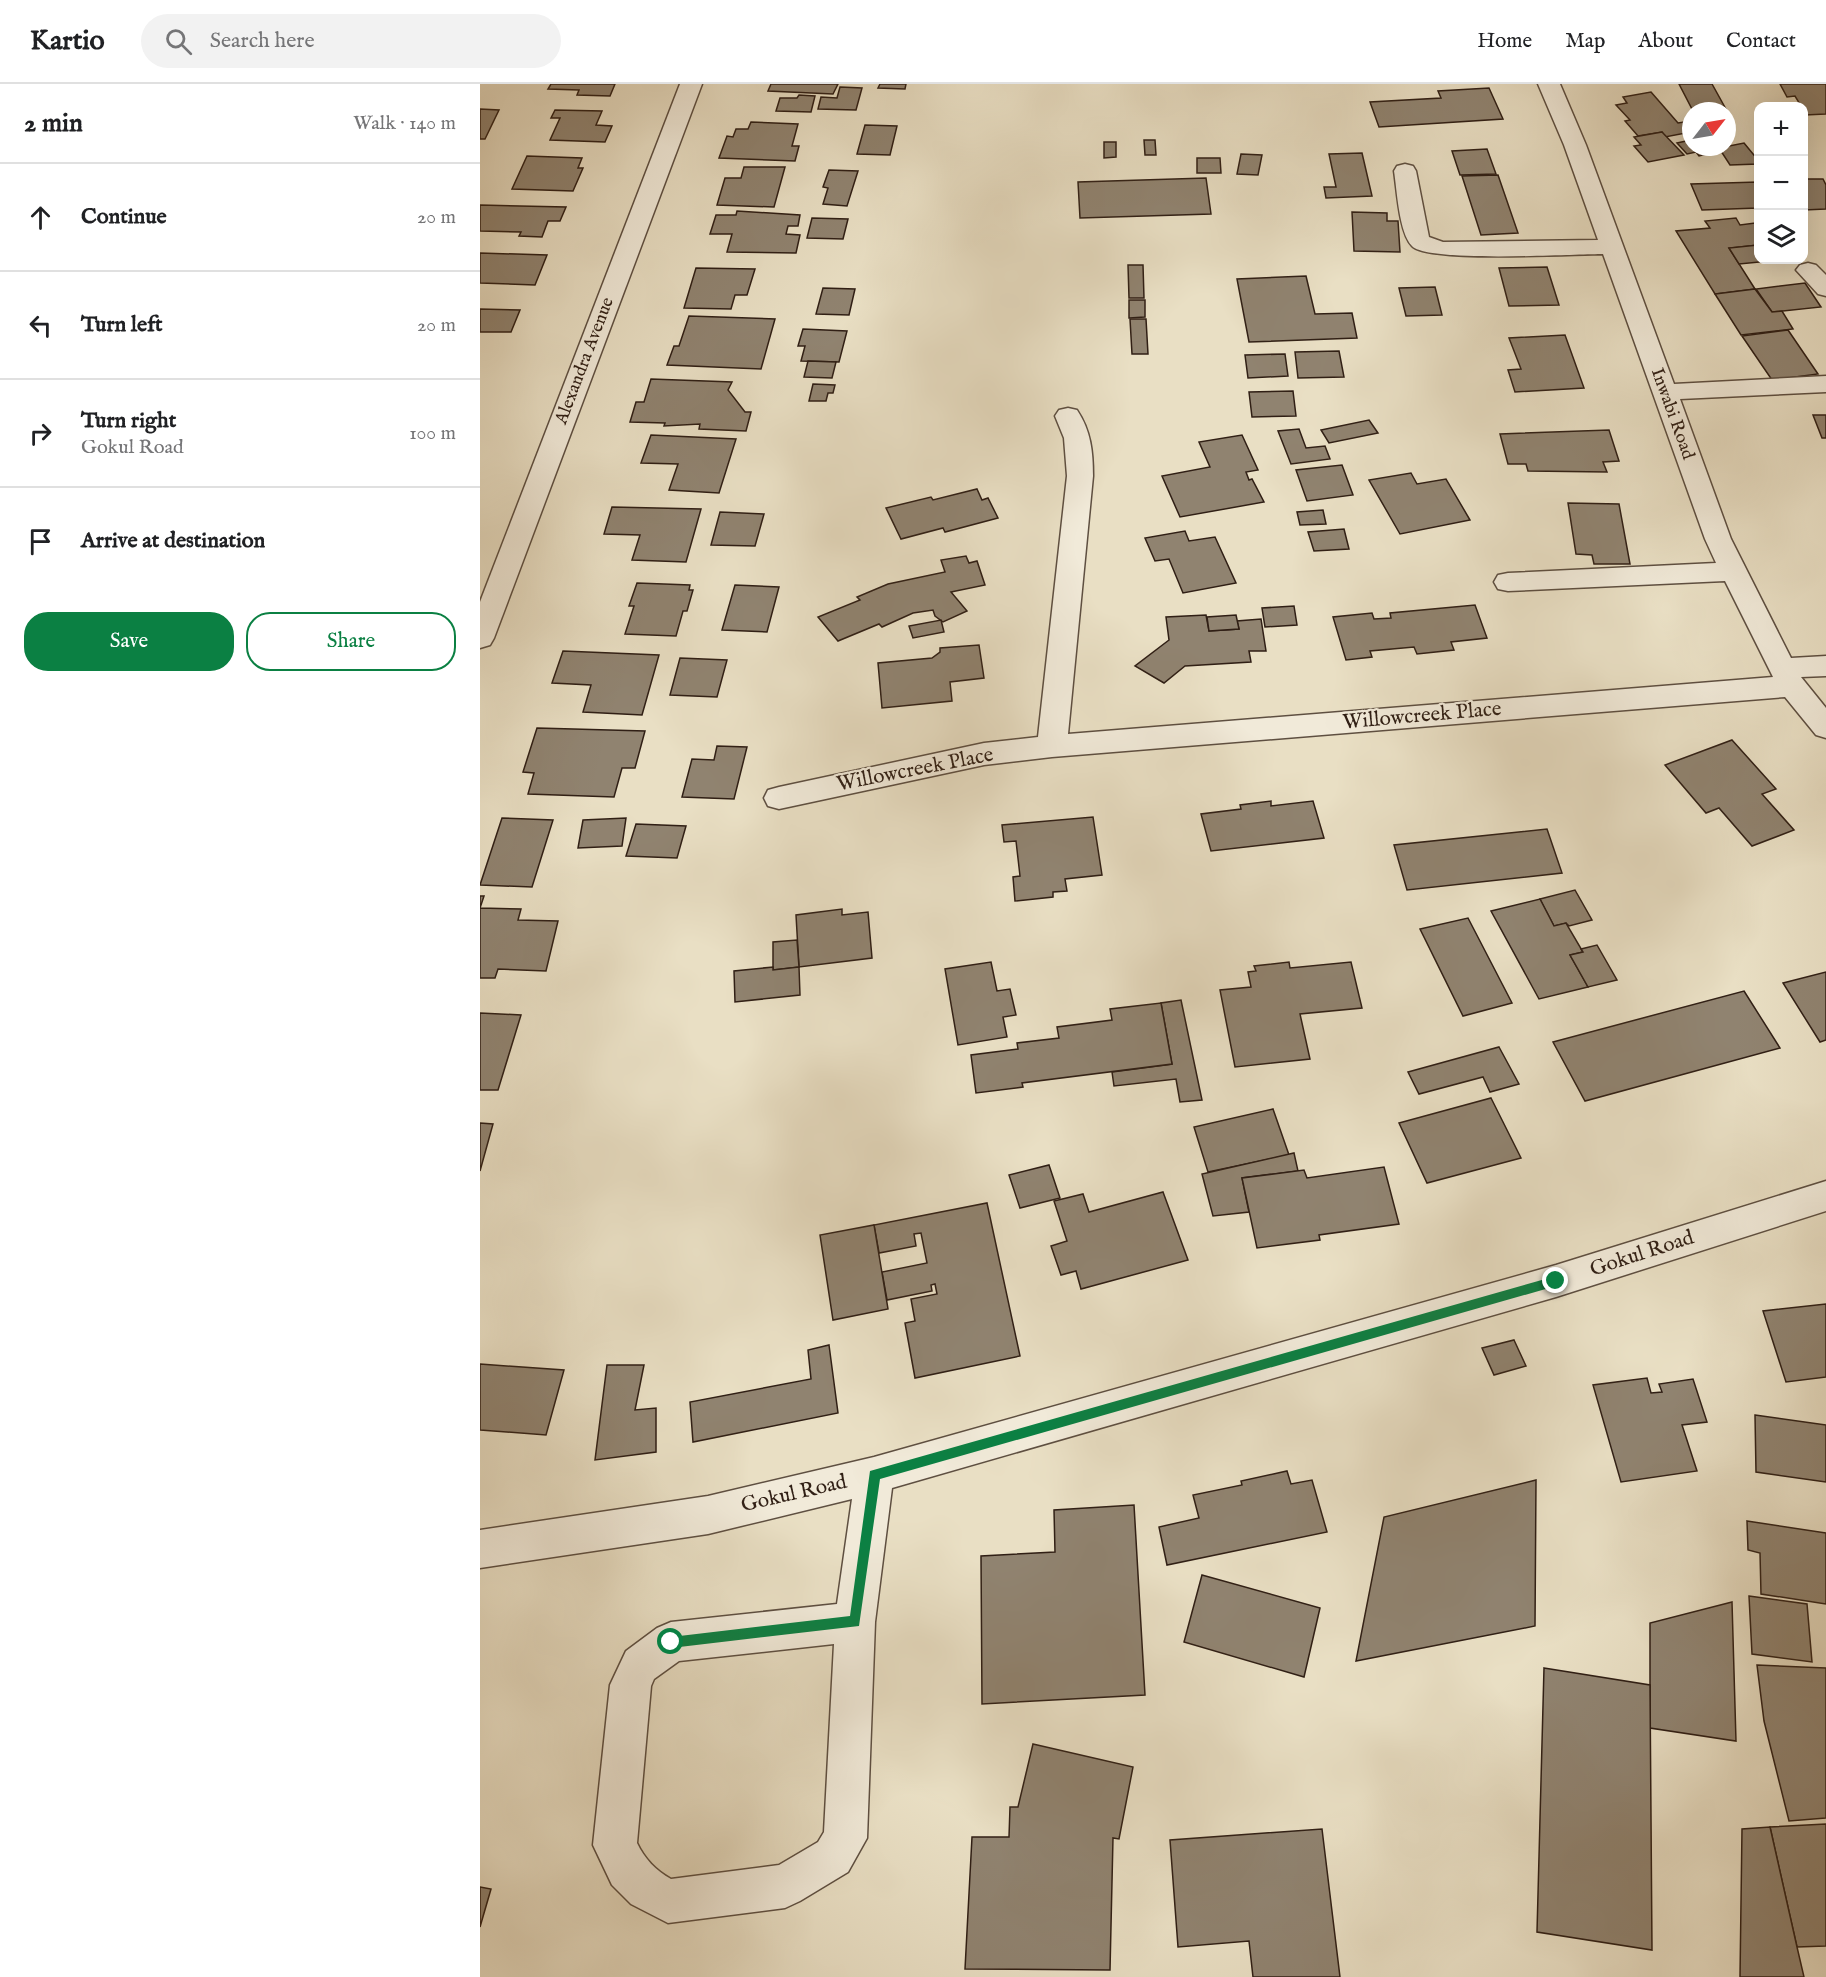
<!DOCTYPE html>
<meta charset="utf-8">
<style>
:root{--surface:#fff;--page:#f2f2f2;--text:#202124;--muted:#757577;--line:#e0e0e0;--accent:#0b8043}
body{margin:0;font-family:"IM FELL English",serif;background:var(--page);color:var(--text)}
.controls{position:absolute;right:18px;top:18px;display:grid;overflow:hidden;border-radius:12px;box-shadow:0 6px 24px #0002}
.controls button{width:54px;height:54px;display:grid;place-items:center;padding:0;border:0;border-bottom:2px solid var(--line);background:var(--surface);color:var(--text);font:30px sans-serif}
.compass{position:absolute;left:1202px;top:18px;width:54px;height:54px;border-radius:50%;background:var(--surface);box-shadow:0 6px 24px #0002;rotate:59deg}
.stop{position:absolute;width:18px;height:18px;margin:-14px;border:4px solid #0b8043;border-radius:50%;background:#fff}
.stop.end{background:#0b8043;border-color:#fff;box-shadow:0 2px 6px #0008}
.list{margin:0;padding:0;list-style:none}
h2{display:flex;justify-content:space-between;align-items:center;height:78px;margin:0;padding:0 24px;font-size:26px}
h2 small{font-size:20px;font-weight:400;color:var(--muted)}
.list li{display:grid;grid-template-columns:39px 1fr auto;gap:18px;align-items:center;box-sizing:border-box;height:108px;padding:0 24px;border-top:2px solid var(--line)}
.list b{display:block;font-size:22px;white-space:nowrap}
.list p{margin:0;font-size:20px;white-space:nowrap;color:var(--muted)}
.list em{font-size:20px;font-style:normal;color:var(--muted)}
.actions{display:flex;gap:12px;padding:18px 24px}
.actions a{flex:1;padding:14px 0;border:2px solid var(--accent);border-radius:24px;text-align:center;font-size:21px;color:var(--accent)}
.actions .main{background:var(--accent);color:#fff}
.icon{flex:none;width:33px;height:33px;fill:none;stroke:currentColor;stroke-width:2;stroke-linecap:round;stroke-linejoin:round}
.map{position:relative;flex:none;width:1346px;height:1893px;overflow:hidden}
header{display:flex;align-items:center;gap:36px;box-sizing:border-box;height:84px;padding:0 30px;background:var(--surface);border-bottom:2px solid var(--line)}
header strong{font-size:28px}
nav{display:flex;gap:33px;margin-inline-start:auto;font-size:21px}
.search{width:420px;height:54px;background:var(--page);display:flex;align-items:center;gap:15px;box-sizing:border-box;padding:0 21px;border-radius:33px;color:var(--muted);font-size:22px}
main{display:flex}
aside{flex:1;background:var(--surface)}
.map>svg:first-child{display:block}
.building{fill:#908370;stroke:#301f15;stroke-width:1.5}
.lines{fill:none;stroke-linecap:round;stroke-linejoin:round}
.minor-casing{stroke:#5e4f41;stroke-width:3}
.minor{fill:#f1ead9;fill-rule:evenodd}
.route{fill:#0b8043}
.labels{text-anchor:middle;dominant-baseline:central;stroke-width:4.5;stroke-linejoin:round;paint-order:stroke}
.far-street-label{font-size:18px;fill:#301f15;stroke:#f1ead9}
.street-label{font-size:21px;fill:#301f15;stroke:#f1ead9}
</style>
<header>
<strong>Kartio</strong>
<div class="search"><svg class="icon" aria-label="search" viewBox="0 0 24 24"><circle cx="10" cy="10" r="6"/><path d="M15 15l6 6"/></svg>Search here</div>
<nav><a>Home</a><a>Map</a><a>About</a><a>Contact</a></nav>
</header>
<main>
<aside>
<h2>2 min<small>Walk · 140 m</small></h2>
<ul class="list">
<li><svg class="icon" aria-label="ahead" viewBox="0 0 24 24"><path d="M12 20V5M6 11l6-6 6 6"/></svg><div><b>Continue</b></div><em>20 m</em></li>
<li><svg class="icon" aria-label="left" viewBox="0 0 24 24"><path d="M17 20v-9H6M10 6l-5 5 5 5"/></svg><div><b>Turn left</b></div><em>20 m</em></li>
<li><svg class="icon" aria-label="right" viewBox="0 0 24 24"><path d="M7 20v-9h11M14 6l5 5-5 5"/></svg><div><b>Turn right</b><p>Gokul Road</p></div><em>100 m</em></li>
<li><svg class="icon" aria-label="arrive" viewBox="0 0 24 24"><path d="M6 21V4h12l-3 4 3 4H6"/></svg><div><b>Arrive at destination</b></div></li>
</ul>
<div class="actions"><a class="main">Save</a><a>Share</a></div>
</aside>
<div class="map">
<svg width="1346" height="1893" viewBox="0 0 1346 1893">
<rect width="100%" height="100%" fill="#e9dfc4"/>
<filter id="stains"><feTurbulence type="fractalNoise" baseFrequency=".00333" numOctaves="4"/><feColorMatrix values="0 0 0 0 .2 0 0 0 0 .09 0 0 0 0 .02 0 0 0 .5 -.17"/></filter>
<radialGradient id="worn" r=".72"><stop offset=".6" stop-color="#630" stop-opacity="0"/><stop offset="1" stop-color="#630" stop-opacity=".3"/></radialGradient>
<g class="building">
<path d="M71 0H135L130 12 97 11 99 6 68 5Z"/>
<path d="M291 0H358L353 10 288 7Z"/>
<path d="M400 0H426L425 5 398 4Z"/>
<path d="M1199 0H1232L1247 27H1213Z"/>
<path d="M1300 0H1346V30L1325 31 1324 22H1321L1315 12 1307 13Z"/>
<path d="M360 3 382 4 376 26 338 25 341 13 357 14Z"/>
<path d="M1009 4 1023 35 899 43 890 18 961 14 958 7Z"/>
<path d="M1171 8 1198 39 1204 38 1211 48 1185 53 1182 48 1158 52 1145 37 1150 36 1136 21 1147 19 1143 13Z"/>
<path d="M319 11 335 12 331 28 296 27 300 14H317Z"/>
<path d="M0 25 19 26 5 55H0Z"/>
<path d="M75 26 122 27 116 41 132 42 125 58 70 56 80 34H71Z"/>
<path d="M271 38 318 40 312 62H319L315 77 239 74 247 52 253 53 256 45H268Z"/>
<path d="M385 41 417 42 410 71 377 70Z"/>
<path d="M1182 48 1204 71 1168 78 1154 62 1161 61 1154 53Z"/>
<path d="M664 56H675L676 71H665Z"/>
<path d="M1211 56V63H1244L1228 66 1231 69 1219 72 1216 68 1207 70 1197 59Z"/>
<path d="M624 58H636V73L624 74Z"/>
<path d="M1264 59 1278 76V80L1250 81 1239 64Z"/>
<path d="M1007 65 1016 90 980 91 972 67Z"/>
<path d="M882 69 892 112 846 114 844 103H856L849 70Z"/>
<path d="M761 70 782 71 778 91 757 90Z"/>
<path d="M47 72 102 74 98 84H103L93 107 32 105Z"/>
<path d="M717 74H740L741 89H717Z"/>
<path d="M264 83H305L294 123 237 121 245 94H261Z"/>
<path d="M349 86 378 87 367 122 343 120 348 104 343 103Z"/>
<path d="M1018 91 1038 149 1001 151 982 92Z"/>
<path d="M726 94 731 130 600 134 598 98Z"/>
<path d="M1324 95H1343L1346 101V125L1324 126V101H1326Z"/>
<path d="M1278 98V124L1222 126 1211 100Z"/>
<path d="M0 121 86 123 80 137H68L62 153 39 152 41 148 0 147Z"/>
<path d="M257 127 320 131 318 142H308L306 150 320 151 316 169 247 168 252 150H230L236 131H256Z"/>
<path d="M872 128 907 129V137H918L920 168 874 167Z"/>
<path d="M332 134 368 135 363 155 327 154Z"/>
<path d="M1256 134 1260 141 1275 139 1278 144V161L1249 164 1275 205 1235 210 1196 147 1230 144 1225 137Z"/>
<path d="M1278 161V176H1301L1259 180 1249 164Z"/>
<path d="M0 169 67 171 55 201 0 199Z"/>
<path d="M648 181H663L664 214H649Z"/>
<path d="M1067 183 1079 221 1029 222 1019 184Z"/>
<path d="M216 184 275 185 267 211H255L251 225 204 224Z"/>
<path d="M826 192 835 230 872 229 877 254 769 258 757 195Z"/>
<path d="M1325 199 1341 223 1292 228 1276 205Z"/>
<path d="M955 203 962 231 926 232 919 204Z"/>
<path d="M343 204 375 205 369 231 336 230Z"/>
<path d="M1275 205 1292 228 1302 227 1313 245 1261 251 1235 210Z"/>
<path d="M649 216H665V233L649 234Z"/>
<path d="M0 225 40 226 31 248H0Z"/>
<path d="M209 232 295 235 281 285 187 281 194 262H199Z"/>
<path d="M650 235H666L668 270H652Z"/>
<path d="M323 245 367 247 359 278 321 277 325 262H318Z"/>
<path d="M1308 246 1338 290 1292 296 1262 252Z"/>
<path d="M1085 251 1104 304 1035 308 1028 286 1041 285 1029 254Z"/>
<path d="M859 267 864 293 818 294 815 268Z"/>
<path d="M805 270 808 292 768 294 765 271Z"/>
<path d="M328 277 356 278 352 294 324 293Z"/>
<path d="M171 295 252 298 248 306 265 328H271L266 347 219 345 220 340 184 342 185 339 150 338 156 318H164Z"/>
<path d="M333 300 355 301 353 309H348L346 317H329Z"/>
<path d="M813 307 816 332 772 333 769 308Z"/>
<path d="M1333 331H1346V354H1342Z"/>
<path d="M889 336 898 349 849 359 841 346Z"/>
<path d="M819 345 826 364 845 362 850 375 811 380 798 347Z"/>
<path d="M1129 346 1139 377 1123 378 1127 388 1048 387 1046 380H1028L1020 350Z"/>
<path d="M171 351 256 355 239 409 189 406 198 380 161 379Z"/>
<path d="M762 351 778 386 766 388 769 396 772 395 784 418 700 433 682 392 730 383 719 358Z"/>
<path d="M862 381 873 411 827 417 816 386Z"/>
<path d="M931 389 937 400 966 395 990 436 920 450 889 396Z"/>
<path d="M497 405 502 416 508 414 518 434 465 448 463 444 421 455 406 424 451 413 453 416Z"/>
<path d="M1088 419 1139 420 1150 480H1114L1112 471 1096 470Z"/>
<path d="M132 423 221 425 206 478 152 476 160 451 124 450Z"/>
<path d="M843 426 846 440 820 441 817 428Z"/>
<path d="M240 428 284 430 275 462 231 461Z"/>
<path d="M864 445 869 465 834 467 828 448Z"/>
<path d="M705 447 709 457 735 453 756 499 703 509 689 475 675 477 665 454Z"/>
<path d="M486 472 489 479 497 477 505 501 471 508 487 527 463 538 455 532 453 526 433 529 402 543 399 540 358 557 338 533 380 516 377 513 408 500 465 488 461 476Z"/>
<path d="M157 499 210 501 209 506H213L207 527H203L196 552 145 550 154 522H149Z"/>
<path d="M255 501 299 503 287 548 242 546Z"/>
<path d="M995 521 1007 554 971 558 974 566 937 570 934 563 890 567 892 573 866 576 853 533 892 529 894 535 911 534 910 529Z"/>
<path d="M814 522 817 541 785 543 782 524Z"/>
<path d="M726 531 729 547 759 545 757 537 781 535 786 567H769L771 578 705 582 684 599 655 582 689 556 686 533Z"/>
<path d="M756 531 759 545 729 547 727 533Z"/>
<path d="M461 536 464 548 433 554 429 542Z"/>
<path d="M499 561 504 594 470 598 472 617 402 624 398 579 452 574 460 568V564Z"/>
<path d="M83 567 179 571 162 631 103 628 111 601 72 599Z"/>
<path d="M200 574 247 576 237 613 190 611Z"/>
<path d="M57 644 165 647 155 684H142L134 713 48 710 54 689 43 688Z"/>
<path d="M1252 656 1296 705 1282 710 1314 746 1272 762 1239 724 1226 729 1185 681Z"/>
<path d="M237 662 267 663 254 715 202 713 212 675 234 676Z"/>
<path d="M791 717V722L833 717 844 754 731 767 721 730 761 725 760 721Z"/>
<path d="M613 733 622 791 585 795 587 807 573 808V813L535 817 533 793 540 792 536 757 524 758 522 741Z"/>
<path d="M22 734 73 736 52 803 0 801Z"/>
<path d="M146 734 142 762 98 764 103 736Z"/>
<path d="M156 740 206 742 197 774 146 772Z"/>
<path d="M1067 745 1082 789 927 806 914 761Z"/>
<path d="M1095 806 1112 836 1089 842 1086 839 1074 842 1060 815Z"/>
<path d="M0 812H4L0 824 41 825 38 836 78 837 66 887 18 885 15 894H0Z"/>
<path d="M1060 815 1074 842 1086 839 1103 868 1090 871 1108 903 1059 915 1011 827Z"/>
<path d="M362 825V831L388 828 392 874 319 883 316 831Z"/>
<path d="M988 834 1032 919 983 932 940 845Z"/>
<path d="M317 856 319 883 293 886V858Z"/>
<path d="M1117 861 1137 896 1108 903 1090 871 1103 868 1101 865Z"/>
<path d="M511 878 517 907 530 905 536 931 523 933 527 953 478 961 465 885Z"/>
<path d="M809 878 810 884 871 878 882 924 820 930 830 975 755 983 740 906 771 903 768 888 776 887 774 882Z"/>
<path d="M293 883V886L319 883 320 911 255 918 254 887Z"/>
<path d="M1346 888V956L1340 958 1303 899Z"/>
<path d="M1264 907 1300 964 1105 1017 1073 958Z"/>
<path d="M701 916 722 1016 700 1018 696 995 634 1002 632 988 692 980 681 919Z"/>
<path d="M681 919 692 980 542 999 543 1003 496 1009 491 971 538 965 537 959 579 954 577 943 632 936 630 925Z"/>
<path d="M0 929 41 931 18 1006H0Z"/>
<path d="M1019 963 1039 1000 1010 1008 1003 993 939 1010 928 988Z"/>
<path d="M1011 1014 1041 1074 947 1099 919 1039Z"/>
<path d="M793 1025 809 1071 728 1088 714 1043Z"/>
<path d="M0 1039 13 1040 0 1087Z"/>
<path d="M814 1069 818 1087 762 1094 769 1128 733 1132 722 1090Z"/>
<path d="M569 1081 580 1114 540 1124 529 1091Z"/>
<path d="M904 1083 919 1140 839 1151 840 1156 777 1164 762 1094 824 1086 827 1094Z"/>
<path d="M683 1108 708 1176 601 1205 596 1187 581 1191 571 1162 587 1157 574 1117 603 1110 609 1128Z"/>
<path d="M507 1119 540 1272 435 1294 425 1239 435 1237 431 1215 457 1210 455 1200 451 1201 452 1207 407 1216 402 1188 447 1179 441 1149 434 1150 436 1162 399 1169 394 1141Z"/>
<path d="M394 1141 408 1225 353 1236 340 1151Z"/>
<path d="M1346 1220V1293L1306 1298 1283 1227Z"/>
<path d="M1034 1256 1046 1282 1014 1291 1002 1264Z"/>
<path d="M349 1261 358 1329 213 1358 210 1318 331 1295 328 1266Z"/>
<path d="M0 1280 84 1286 66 1351 0 1346Z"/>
<path d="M127 1281H164L155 1326 176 1324V1368L115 1376Z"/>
<path d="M1167 1294 1171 1309 1182 1308 1179 1300 1213 1295 1227 1338 1202 1341 1217 1387 1141 1398 1113 1301Z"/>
<path d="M1275 1331 1346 1341V1398L1276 1388Z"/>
<path d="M807 1387 811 1400 832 1396 847 1448 687 1481 679 1443 719 1434 713 1411 762 1401 761 1397Z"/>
<path d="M1056 1396 1055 1542 876 1577 904 1433Z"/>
<path d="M654 1421 665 1611 502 1620 501 1472 575 1468 574 1426Z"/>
<path d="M1267 1437 1346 1449V1520L1281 1510 1280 1469 1268 1466Z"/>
<path d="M722 1491 840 1524 824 1593 704 1558Z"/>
<path d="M1269 1512 1327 1520 1332 1578 1272 1570Z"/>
<path d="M1252 1518 1256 1657 1170 1644V1539Z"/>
<path d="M1277 1581 1346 1584V1734L1309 1737 1284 1637Z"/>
<path d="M1064 1584 1170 1601 1172 1866 1057 1848Z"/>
<path d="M553 1660 653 1683 639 1755 633 1754 630 1886 485 1885 492 1753H529L530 1723H538Z"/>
<path d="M1346 1740V1862L1317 1863 1290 1743Z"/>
<path d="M1290 1743 1317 1863 1324 1893H1260L1262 1745Z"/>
<path d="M842 1745 860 1893H773L769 1857 698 1863 690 1756Z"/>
<path d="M0 1803 11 1805 0 1843Z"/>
</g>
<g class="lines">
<defs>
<g id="minor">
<path d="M200 0H222L14 554 10 561 0 564V518Z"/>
<path d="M1058 0H1080L1106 61 1194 300 1346 292V308L1200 315 1251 455 1311 574 1346 572V592L1321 593 1346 624V654L1336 651 1305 613 572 673 504 681 299 725 288 722 284 714 288 706 299 703 504 659 558 653 587 392 584 354 575 332 579 326 588 324 597 326C611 347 613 368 613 392L588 650 1293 593 1245 497 1028 507 1018 505 1014 498 1018 491 1028 489 1236 479 1225 455 1123 170C1093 170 947 179 932 162 919 149 917 106 914 87L917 82 925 80 933 82 936 87 949 153 963 158 1118 156 1084 61Z"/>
<path d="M1328 179 1336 181 1346 191V212L1338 210 1316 186 1320 181Z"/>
<path d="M1346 1097V1127L1076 1213 412 1404 395 1538 387 1754 368 1788 320 1817 305 1824 188 1839 151 1820 132 1801 113 1761 130 1601 146 1567 177 1544 191 1538 357 1520 372 1415 228 1450 0 1484V1446L228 1412 394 1373 1076 1181ZM354 1560 344 1748 338 1758 299 1781 191 1795C176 1787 164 1774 157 1759L171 1602 174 1595 199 1577Z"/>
</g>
</defs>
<use href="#minor" class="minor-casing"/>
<use href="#minor" class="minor"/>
</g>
<path class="route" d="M1076 1192 1081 1197 1076 1202 400 1395 379 1542 191 1564 185 1558 191 1553 370 1532 390 1387Z"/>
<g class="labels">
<g class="far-street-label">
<text transform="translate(105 277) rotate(-69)">Alexandra Avenue</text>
<text transform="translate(1192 330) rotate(70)">Inwabi Road</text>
</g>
<g class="street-label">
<text transform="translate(942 632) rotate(-5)">Willowcreek Place</text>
<text transform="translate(435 686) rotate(-11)">Willowcreek Place</text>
<text transform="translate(1162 1170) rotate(-18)">Gokul Road</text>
<text transform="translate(314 1410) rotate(-13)">Gokul Road</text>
</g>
</g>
<rect width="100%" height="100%" filter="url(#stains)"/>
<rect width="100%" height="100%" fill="url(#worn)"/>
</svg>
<div class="controls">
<button>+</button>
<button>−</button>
<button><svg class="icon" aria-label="layers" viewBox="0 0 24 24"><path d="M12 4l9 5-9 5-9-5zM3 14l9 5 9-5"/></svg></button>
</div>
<svg class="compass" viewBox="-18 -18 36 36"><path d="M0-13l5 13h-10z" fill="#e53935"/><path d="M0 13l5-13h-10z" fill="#757577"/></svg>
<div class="stop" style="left:191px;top:1558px"></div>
<div class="stop end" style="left:1076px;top:1197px"></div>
</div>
</main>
